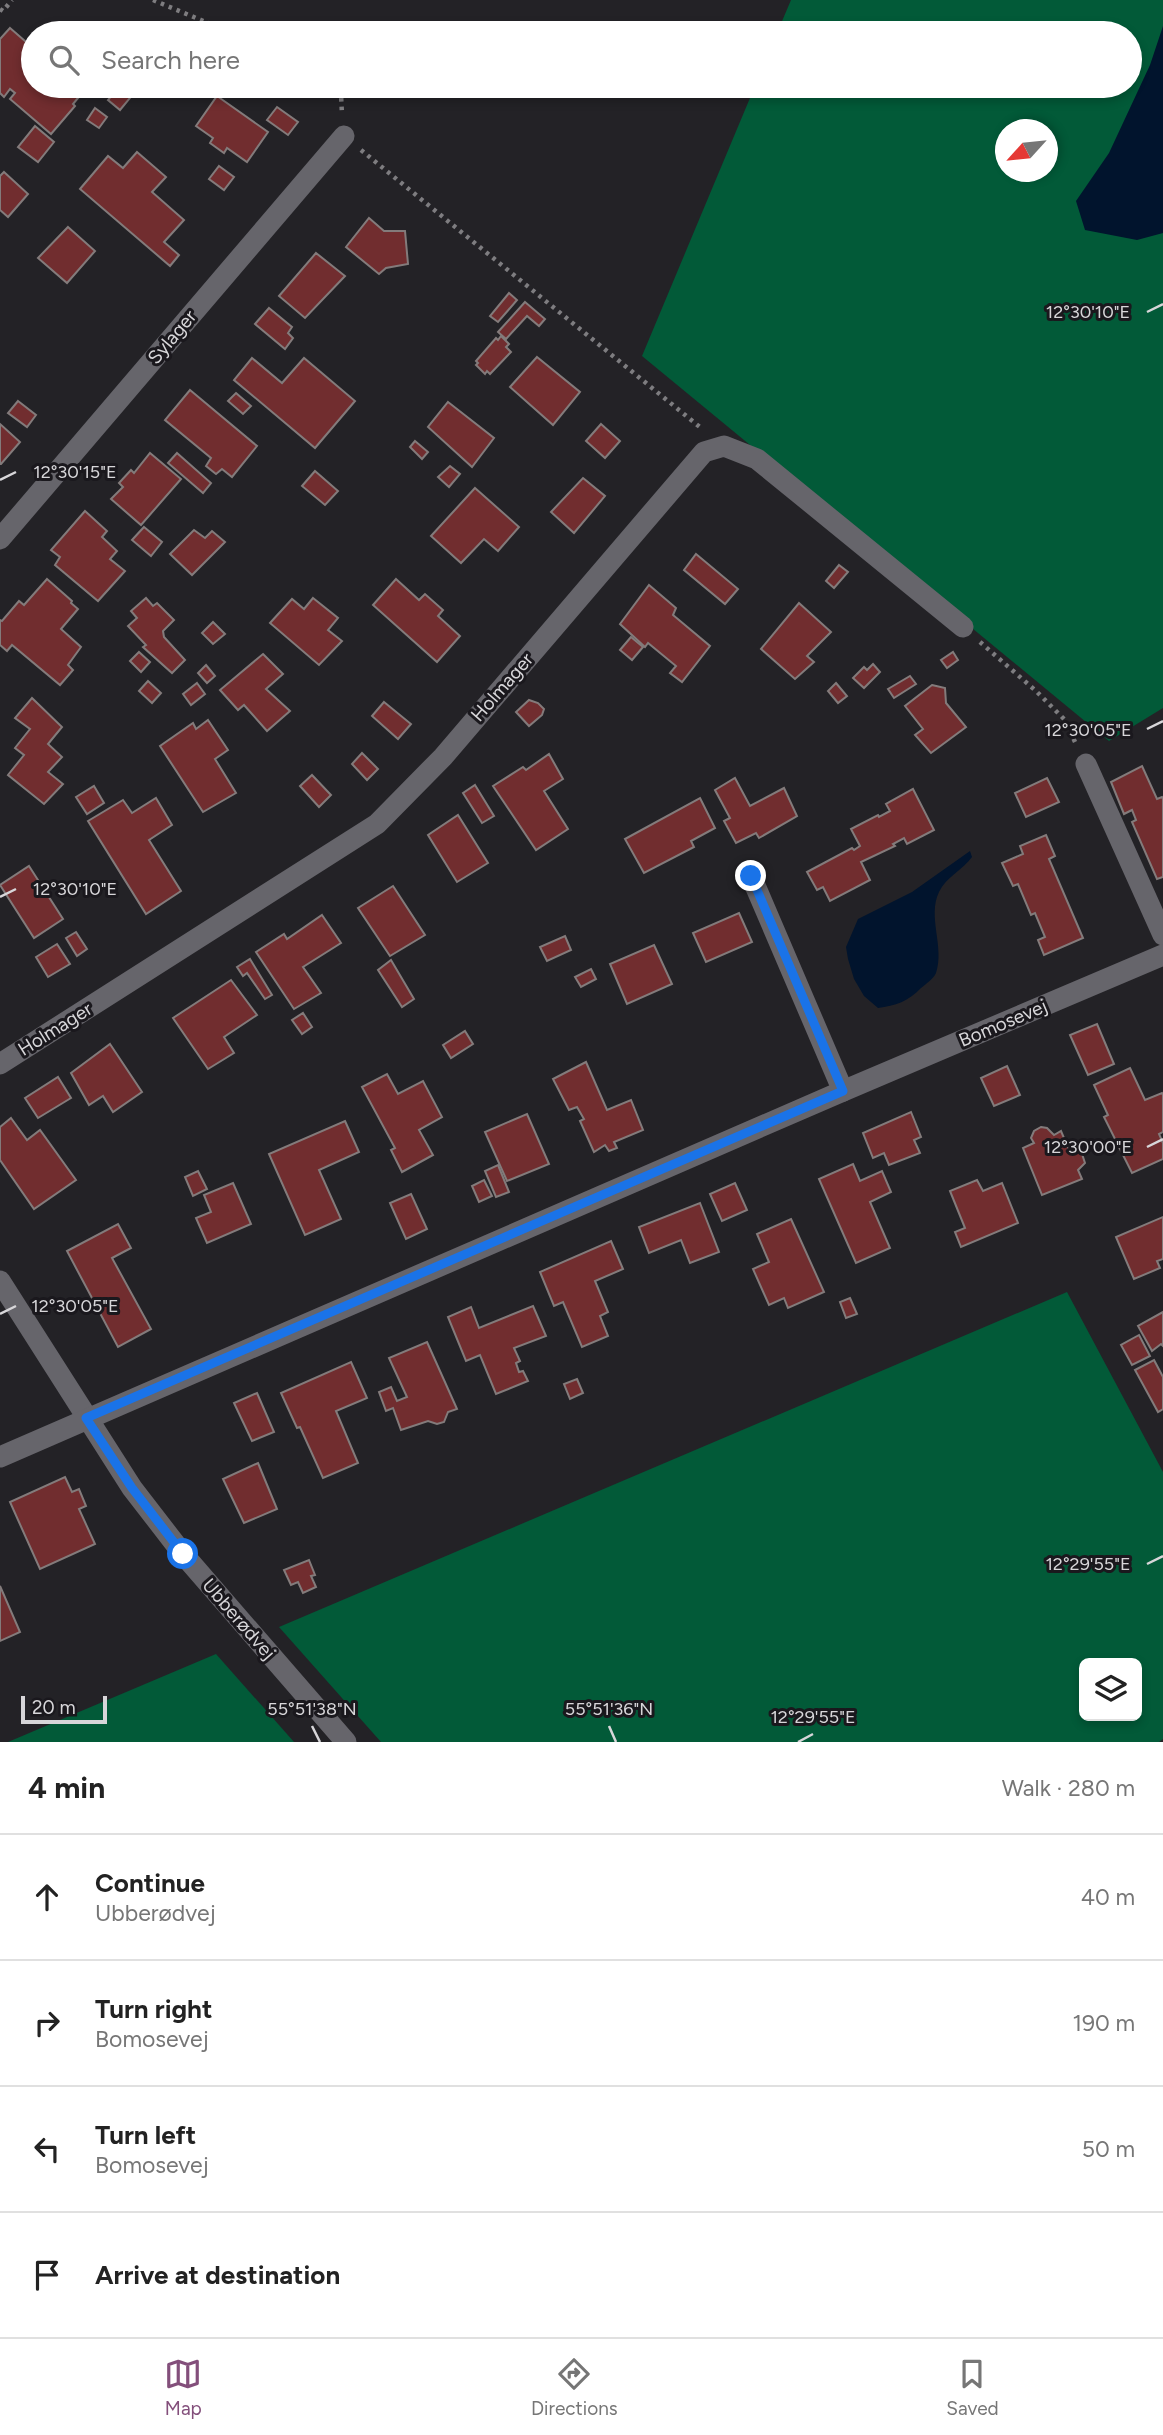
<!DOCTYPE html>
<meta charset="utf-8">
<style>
:root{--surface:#fff;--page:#f2f2f2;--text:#222;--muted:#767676;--line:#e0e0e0;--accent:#834f7b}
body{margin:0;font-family:Figtree,sans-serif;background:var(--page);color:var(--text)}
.controls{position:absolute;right:21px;bottom:21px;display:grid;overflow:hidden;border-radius:10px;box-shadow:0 4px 10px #0003}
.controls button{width:63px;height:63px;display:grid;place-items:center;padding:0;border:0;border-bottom:2px solid var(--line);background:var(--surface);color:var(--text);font:35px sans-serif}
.compass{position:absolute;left:995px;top:119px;width:63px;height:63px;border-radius:50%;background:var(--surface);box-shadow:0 4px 10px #0003;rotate:243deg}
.scale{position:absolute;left:21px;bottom:18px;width:86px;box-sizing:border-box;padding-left:7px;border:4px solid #d7d6d9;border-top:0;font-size:19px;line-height:24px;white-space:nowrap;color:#d7d6d9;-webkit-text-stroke:5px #1a181d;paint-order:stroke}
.stop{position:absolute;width:21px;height:21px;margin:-16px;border:5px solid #1a73e8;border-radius:50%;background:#fff}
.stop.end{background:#1a73e8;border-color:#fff;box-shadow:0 2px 7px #0008}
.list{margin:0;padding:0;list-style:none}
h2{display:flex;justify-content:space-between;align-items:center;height:91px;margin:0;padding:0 28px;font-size:30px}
h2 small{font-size:23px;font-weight:400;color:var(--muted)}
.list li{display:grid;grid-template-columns:46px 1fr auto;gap:21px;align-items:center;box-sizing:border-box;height:126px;padding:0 28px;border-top:2px solid var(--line)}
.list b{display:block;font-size:26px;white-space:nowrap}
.list p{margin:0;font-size:23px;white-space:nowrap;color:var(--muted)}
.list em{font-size:23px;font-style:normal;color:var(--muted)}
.icon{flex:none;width:38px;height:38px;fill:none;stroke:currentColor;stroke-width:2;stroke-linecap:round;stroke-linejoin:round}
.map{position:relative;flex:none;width:1163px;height:1742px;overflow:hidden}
.search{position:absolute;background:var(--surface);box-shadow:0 4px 10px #0003;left:21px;right:21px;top:21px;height:77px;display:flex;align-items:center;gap:18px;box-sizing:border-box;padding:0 24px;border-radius:38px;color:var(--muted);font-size:26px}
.sheet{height:595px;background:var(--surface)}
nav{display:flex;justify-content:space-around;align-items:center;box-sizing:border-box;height:98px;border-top:2px solid var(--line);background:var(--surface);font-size:19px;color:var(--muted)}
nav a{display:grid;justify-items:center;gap:4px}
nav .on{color:var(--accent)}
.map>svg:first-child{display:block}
.green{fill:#025a38;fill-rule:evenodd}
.water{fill:#01142d}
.building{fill:#712d2f;stroke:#837b7b;stroke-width:2}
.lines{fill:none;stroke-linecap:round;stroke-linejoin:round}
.path{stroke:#7e7d80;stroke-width:4.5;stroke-dasharray:3.5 5;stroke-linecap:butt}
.minor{stroke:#66656b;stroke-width:21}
.route{stroke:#1a73e8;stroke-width:9}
.ticks{fill:none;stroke:#d7d6d9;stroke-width:2.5}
.labels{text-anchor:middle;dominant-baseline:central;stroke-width:6;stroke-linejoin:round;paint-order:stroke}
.street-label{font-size:19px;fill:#d7d6d9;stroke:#1a181d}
.ticks-label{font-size:18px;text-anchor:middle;fill:#d7d6d9;stroke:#1a181d;stroke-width:6;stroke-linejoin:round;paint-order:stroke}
</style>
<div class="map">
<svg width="1163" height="1742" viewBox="0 0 1163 1742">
<rect width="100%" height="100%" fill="#232226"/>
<g class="green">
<path d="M791 0H1163V708L1109 741 642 356 755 86H1130V33H777ZM1006 130H1048V172H1006Z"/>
<path d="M1067 1292 1163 1472V1739L1159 1742H381L279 1627ZM1137 1663V1716H1084V1663Z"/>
<path d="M216 1654 294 1742H8Z"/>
</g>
<g class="water">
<path d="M1163 26V233L1137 240 1085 230 1076 201 1109 153 1150 65Z"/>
<path d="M970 851 972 857C963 870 946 877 939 892 927 917 945 947 936 973 934 978 926 984 921 988 909 1001 895 1006 878 1008L864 996 854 979 848 959 846 947 858 919 912 892Z"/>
</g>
<g class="building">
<path d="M10 28 33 48V62L27 70 32 74 33 72V86H56L54 87 57 89 60 86H76L83 92 73 104 75 106 51 134 10 99 15 93 10 89 4 97 0 93V39Z"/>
<path d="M118 88 130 98 120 110 108 100Z"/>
<path d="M217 96 268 132 247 162 227 148 224 153 210 143 213 138 196 126Z"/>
<path d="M277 107 298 122 288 135 267 120Z"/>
<path d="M95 108 107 117 99 128 87 120Z"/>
<path d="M35 126 54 142 38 162 18 147Z"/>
<path d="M137 152 166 177 152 192 184 220 164 242 179 255 170 266 80 189 108 156 123 168Z"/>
<path d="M219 166 234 177 224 190 209 179Z"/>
<path d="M4 172 28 194 8 217 0 210V176Z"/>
<path d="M369 218 384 231H405L408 264 386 268 379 274 346 247Z"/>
<path d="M68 227 95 251 67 283 38 258Z"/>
<path d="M316 253 345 276 305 318 279 296Z"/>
<path d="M509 293 517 300 498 322 490 316Z"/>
<path d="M525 302 545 319 539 326 527 316 506 339 498 332Z"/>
<path d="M269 308 292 327 288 333 293 338 285 349 255 324Z"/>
<path d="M501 336 509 344 506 347 511 352 490 374 487 371 485 374 476 365 478 363 476 361 496 338 498 340Z"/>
<path d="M537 357 580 392 553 425 510 387Z"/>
<path d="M252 358 282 383 304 358 355 401 315 448 234 380Z"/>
<path d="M190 390 257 446 232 477 222 469 216 474 206 466 211 458 165 420Z"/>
<path d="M236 393 251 406 243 414 228 401Z"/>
<path d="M18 401 36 415 27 427 8 413Z"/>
<path d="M448 402 494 438 472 467 428 427Z"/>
<path d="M0 424 20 442 1 464H0Z"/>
<path d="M601 424 620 441 605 458 586 441Z"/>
<path d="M415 441 428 452 422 459 410 447Z"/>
<path d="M150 453 181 479 141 525 111 499 123 487 119 483 131 470 134 473Z"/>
<path d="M177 453 211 483 203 493 168 463Z"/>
<path d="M450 466 460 474 449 487 438 477Z"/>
<path d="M315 471 338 491 325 505 302 486Z"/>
<path d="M583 478 605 496 574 533 551 512Z"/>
<path d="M475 488 519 527 498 551 484 539 461 563 431 536Z"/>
<path d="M85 511 107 531 102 537 117 551 110 559 125 571 98 601 55 565 60 557 51 550Z"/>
<path d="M144 527 162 542 151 556 132 540Z"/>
<path d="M194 530 205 538 212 531 225 542 192 575 170 554Z"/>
<path d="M696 554 738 589 725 604 684 570Z"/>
<path d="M839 565 848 572 834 588 826 581Z"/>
<path d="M47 579 72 601 71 603 78 609 61 629 81 647 68 665 73 670 60 685 12 645 7 651 0 645V620L2 621 19 601 24 605Z"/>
<path d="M396 579 419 600 425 594 443 610 438 616 460 636 437 662 373 605Z"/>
<path d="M649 585 676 608 673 615 710 646 682 682 670 673 676 666 648 643 645 647 620 624Z"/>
<path d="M146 598 153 606 157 603 174 620 163 631 164 637 185 660 172 673 143 647 146 645 128 626 137 618 131 611Z"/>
<path d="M313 598 338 618 328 630 342 641 319 665 270 623 292 599 304 609Z"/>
<path d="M799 603 831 632 807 656 814 662 795 679 761 649Z"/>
<path d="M213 622 225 634 213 644 202 633Z"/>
<path d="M631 637 643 647 632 660 620 650Z"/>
<path d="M139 652 150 662 141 672 130 661Z"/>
<path d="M953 652 958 660 947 668 941 660Z"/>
<path d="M263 654 283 674 266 689 290 711 267 731 244 705 238 710 220 690Z"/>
<path d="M873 664 880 672 864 688 853 678 864 667 867 670Z"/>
<path d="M206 665 215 676 207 683 198 673Z"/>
<path d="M910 676 916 684 894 698 888 689Z"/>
<path d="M148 681 161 693 152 703 139 691Z"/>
<path d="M197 683 205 694 191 705 183 694Z"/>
<path d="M836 683 847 696 838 703 828 691Z"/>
<path d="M932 685 945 688 946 703 966 727 931 753 915 735 923 729 905 706Z"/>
<path d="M32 698 62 727 48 744 62 757 48 772 63 784 44 804 8 775 24 755 15 748 30 729 15 718Z"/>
<path d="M529 700 538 703 544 709 542 715 529 726 516 712Z"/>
<path d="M384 702 411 724 398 739 372 716Z"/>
<path d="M208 720 228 750 215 759 236 793 203 812 160 746 193 723 196 729Z"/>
<path d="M362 753 378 769 367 780 352 764Z"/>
<path d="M549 754 563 779 544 791 568 829 536 850 493 786 523 767 526 770Z"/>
<path d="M1142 766 1157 799 1162 797 1163 799V877L1157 879 1132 822 1136 820 1132 810 1124 814 1111 782Z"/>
<path d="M312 775 331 795 319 807 300 786Z"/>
<path d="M735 778 750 806 784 788 797 816 759 838 756 833 736 843 724 821 730 818 715 790Z"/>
<path d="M1047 778 1059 802 1026 817 1015 793Z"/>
<path d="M475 785 494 816 482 823 463 793Z"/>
<path d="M94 786 104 803 87 814 76 797Z"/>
<path d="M913 789 934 830 907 844 904 838 893 844 895 846 861 862 870 880 830 901 823 887 817 890 807 872 852 848 854 850 860 846 851 829 878 815 879 817 890 811 886 804Z"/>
<path d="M156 798 172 825 149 840 181 891 146 914 88 821 123 800 132 813Z"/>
<path d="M700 798 715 828 691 841 694 847 644 873 625 839Z"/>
<path d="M458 815 488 863 457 882 428 835Z"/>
<path d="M1046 835 1055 856 1049 859 1083 938 1044 955 1038 940 1045 937 1035 913 1031 915 1018 884 1013 886 1002 863 1023 854 1020 846Z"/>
<path d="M29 866 63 919 34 938 0 885Z"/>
<path d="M393 886 425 935 390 956 358 908Z"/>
<path d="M739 913 752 942 706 962 693 933Z"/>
<path d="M322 915 341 943 303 967 321 993 294 1009 256 952 284 934 287 939Z"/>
<path d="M76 932 87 949 77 956 66 938Z"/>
<path d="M565 936 571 950 547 961 540 947Z"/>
<path d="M57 944 70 964 48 977 36 957Z"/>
<path d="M654 945 672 984 627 1004 610 964Z"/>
<path d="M250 959 272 995 265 999 247 973 243 976 237 967Z"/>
<path d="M391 960 414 999 402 1007 378 970Z"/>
<path d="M591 969 596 979 581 987 575 977Z"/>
<path d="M231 980 257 1015 224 1037 234 1053 208 1069 173 1018Z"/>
<path d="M303 1013 312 1027 302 1034 292 1020Z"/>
<path d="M1097 1024 1114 1064 1088 1075 1070 1035Z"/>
<path d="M465 1031 473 1044 451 1058 443 1045Z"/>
<path d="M110 1044 142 1092 113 1112 103 1096 89 1105 71 1073Z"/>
<path d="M586 1062 607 1110 631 1100 643 1130 614 1142 617 1148 609 1151 605 1145 594 1152 580 1121 584 1119 577 1107 569 1110 553 1079Z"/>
<path d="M1007 1066 1020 1095 994 1106 981 1078Z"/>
<path d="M1130 1068 1145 1100 1162 1093 1163 1095V1132L1159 1134 1163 1143V1159L1132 1173 1104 1117 1108 1115 1094 1085Z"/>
<path d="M387 1074 398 1094 423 1081 442 1117 419 1130 433 1155 402 1172 391 1150 395 1148 362 1087Z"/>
<path d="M58 1077 71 1098 38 1118 25 1098Z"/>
<path d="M911 1112 921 1137 914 1140 920 1153 889 1165 884 1153 873 1158 863 1133Z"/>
<path d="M527 1114 549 1164 507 1181 485 1132Z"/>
<path d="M11 1118 27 1140 40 1130 76 1180 34 1209 0 1160V1127Z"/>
<path d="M345 1121 359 1152 319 1170 341 1219 305 1235 269 1154Z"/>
<path d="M1041 1127 1047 1128 1054 1135 1061 1131 1069 1150 1075 1149 1081 1151 1085 1163 1078 1170 1082 1179 1042 1195 1023 1148 1034 1143 1031 1138 1034 1131Z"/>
<path d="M853 1164 860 1181 882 1171 891 1192 870 1202 890 1248 856 1263 819 1179Z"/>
<path d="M498 1165 509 1192 496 1197 485 1171Z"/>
<path d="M198 1171 207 1189 193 1196 185 1177Z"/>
<path d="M484 1180 492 1196 479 1202 472 1186Z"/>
<path d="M977 1180 983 1191 1002 1183 1018 1223 961 1247 955 1232 965 1228 950 1191Z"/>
<path d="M233 1183 251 1224 207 1243 196 1218 211 1212 204 1195Z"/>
<path d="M735 1183 747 1210 722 1221 710 1194Z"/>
<path d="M411 1194 427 1229 406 1239 390 1203Z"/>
<path d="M700 1203 719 1252 690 1263 681 1240 649 1253 639 1227Z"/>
<path d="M1163 1217V1259L1157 1261 1160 1268 1134 1279 1116 1237Z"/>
<path d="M791 1219 824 1292 788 1308 784 1298 769 1305 753 1269 769 1262 757 1234Z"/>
<path d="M118 1224 131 1248 112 1258 151 1329 118 1347 67 1251Z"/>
<path d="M611 1241 623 1269 595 1281 608 1312 600 1316 608 1336 582 1347 563 1302 554 1306 540 1272Z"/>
<path d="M850 1298 857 1314 846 1318 840 1302Z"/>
<path d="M533 1306 546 1336 514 1348 520 1361 516 1363 519 1372 523 1371 528 1381 496 1394 480 1355 466 1361 448 1317 471 1307 479 1328Z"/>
<path d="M1163 1312V1346L1161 1344 1152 1351 1138 1326Z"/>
<path d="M1139 1335 1150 1356 1132 1365 1121 1345Z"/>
<path d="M427 1342 457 1409 448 1412 444 1422 437 1424 428 1421 401 1430 393 1408 386 1411 379 1392 391 1387 397 1401 407 1397 389 1358Z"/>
<path d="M1154 1360 1163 1377V1409L1158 1412 1135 1370Z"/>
<path d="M351 1362 367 1398 336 1411 358 1463 323 1478 300 1427 297 1428 281 1393Z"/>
<path d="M577 1379 583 1393 570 1399 564 1384Z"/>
<path d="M257 1393 274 1432 252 1441 234 1403Z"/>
<path d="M258 1463 277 1509 244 1523 223 1479Z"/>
<path d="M65 1477 72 1492 79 1489 86 1506 79 1509 95 1544 40 1569 10 1502Z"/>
<path d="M309 1560 315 1575 311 1576 316 1587 303 1593 298 1582 291 1585 284 1570Z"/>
<path d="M0 1586 20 1632 0 1641Z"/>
</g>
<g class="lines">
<g class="path">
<path d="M153 0 232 33"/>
<path d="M0 9 3 11 12 0"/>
<path d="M331 86 341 94 342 115"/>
<path d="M361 150 701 428"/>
<path d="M980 642 1036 691 1064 719 1076 744"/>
</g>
<g class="minor">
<path d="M0 539 344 136"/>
<path d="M1086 764 1163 935"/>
<path d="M751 876 843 1091"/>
<path d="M0 1064 377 824 443 757 704 452 724 446 757 459 963 627"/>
<path d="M0 1281 132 1488 183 1554 346 1742"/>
<path d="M0 1457 843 1091 1163 955"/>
</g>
</g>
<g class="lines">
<path class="route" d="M183 1554 132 1488 86 1418 843 1091 751 876"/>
</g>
<path class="ticks" d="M1147 312 1163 304M0 480 16 472M1147 729 1163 721M0 897 16 889M1147 1147 1163 1139M0 1314 16 1306M1147 1564 1163 1556M312 1726 320 1742M609 1726 616 1742M798 1742 813 1734"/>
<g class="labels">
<g class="street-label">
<text transform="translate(172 337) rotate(-50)">Sylager</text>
<text transform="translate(502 687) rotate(-49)">Holmager</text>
<text transform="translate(1003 1023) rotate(-23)">Bomosevej</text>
<text transform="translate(55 1029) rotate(-32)">Holmager</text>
<text transform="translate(239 1619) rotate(49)">Ubberødvej</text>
</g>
</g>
<g class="ticks-label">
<text x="1088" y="318">12°30'10"E</text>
<text x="75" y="478">12°30'15"E</text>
<text x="1088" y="736">12°30'05"E</text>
<text x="75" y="895">12°30'10"E</text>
<text x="1088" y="1153">12°30'00"E</text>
<text x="75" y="1312">12°30'05"E</text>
<text x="1088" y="1570">12°29'55"E</text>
<text x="312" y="1715">55°51'38"N</text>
<text x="609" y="1715">55°51'36"N</text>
<text x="813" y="1723">12°29'55"E</text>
</g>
</svg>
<div class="controls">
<button><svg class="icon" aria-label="layers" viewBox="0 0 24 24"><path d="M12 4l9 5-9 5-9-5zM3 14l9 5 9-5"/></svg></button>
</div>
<svg class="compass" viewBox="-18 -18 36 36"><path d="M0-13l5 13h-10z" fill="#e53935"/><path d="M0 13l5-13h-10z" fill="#767676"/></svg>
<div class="scale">20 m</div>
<div class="stop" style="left:183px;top:1554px"></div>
<div class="stop end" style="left:751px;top:876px"></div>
<div class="search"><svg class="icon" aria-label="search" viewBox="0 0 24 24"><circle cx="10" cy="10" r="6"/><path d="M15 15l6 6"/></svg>Search here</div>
</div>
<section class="sheet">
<h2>4 min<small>Walk · 280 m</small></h2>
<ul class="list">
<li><svg class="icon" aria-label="ahead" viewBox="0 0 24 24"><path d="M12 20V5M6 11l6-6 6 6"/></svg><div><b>Continue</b><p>Ubberødvej</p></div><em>40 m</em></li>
<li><svg class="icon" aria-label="right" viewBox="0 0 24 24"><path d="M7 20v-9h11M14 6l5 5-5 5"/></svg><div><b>Turn right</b><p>Bomosevej</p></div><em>190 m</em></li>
<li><svg class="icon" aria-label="left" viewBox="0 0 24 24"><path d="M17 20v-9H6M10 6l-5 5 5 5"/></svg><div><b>Turn left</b><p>Bomosevej</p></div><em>50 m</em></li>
<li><svg class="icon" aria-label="arrive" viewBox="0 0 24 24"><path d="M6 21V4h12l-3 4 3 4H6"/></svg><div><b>Arrive at destination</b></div></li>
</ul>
</section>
<nav>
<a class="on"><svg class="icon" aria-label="map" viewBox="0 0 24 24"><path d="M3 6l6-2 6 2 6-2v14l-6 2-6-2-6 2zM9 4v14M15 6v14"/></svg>Map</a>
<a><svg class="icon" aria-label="directions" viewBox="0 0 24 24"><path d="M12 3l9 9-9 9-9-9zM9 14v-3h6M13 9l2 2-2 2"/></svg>Directions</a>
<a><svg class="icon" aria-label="saved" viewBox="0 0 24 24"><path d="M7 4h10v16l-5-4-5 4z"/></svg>Saved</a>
</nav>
